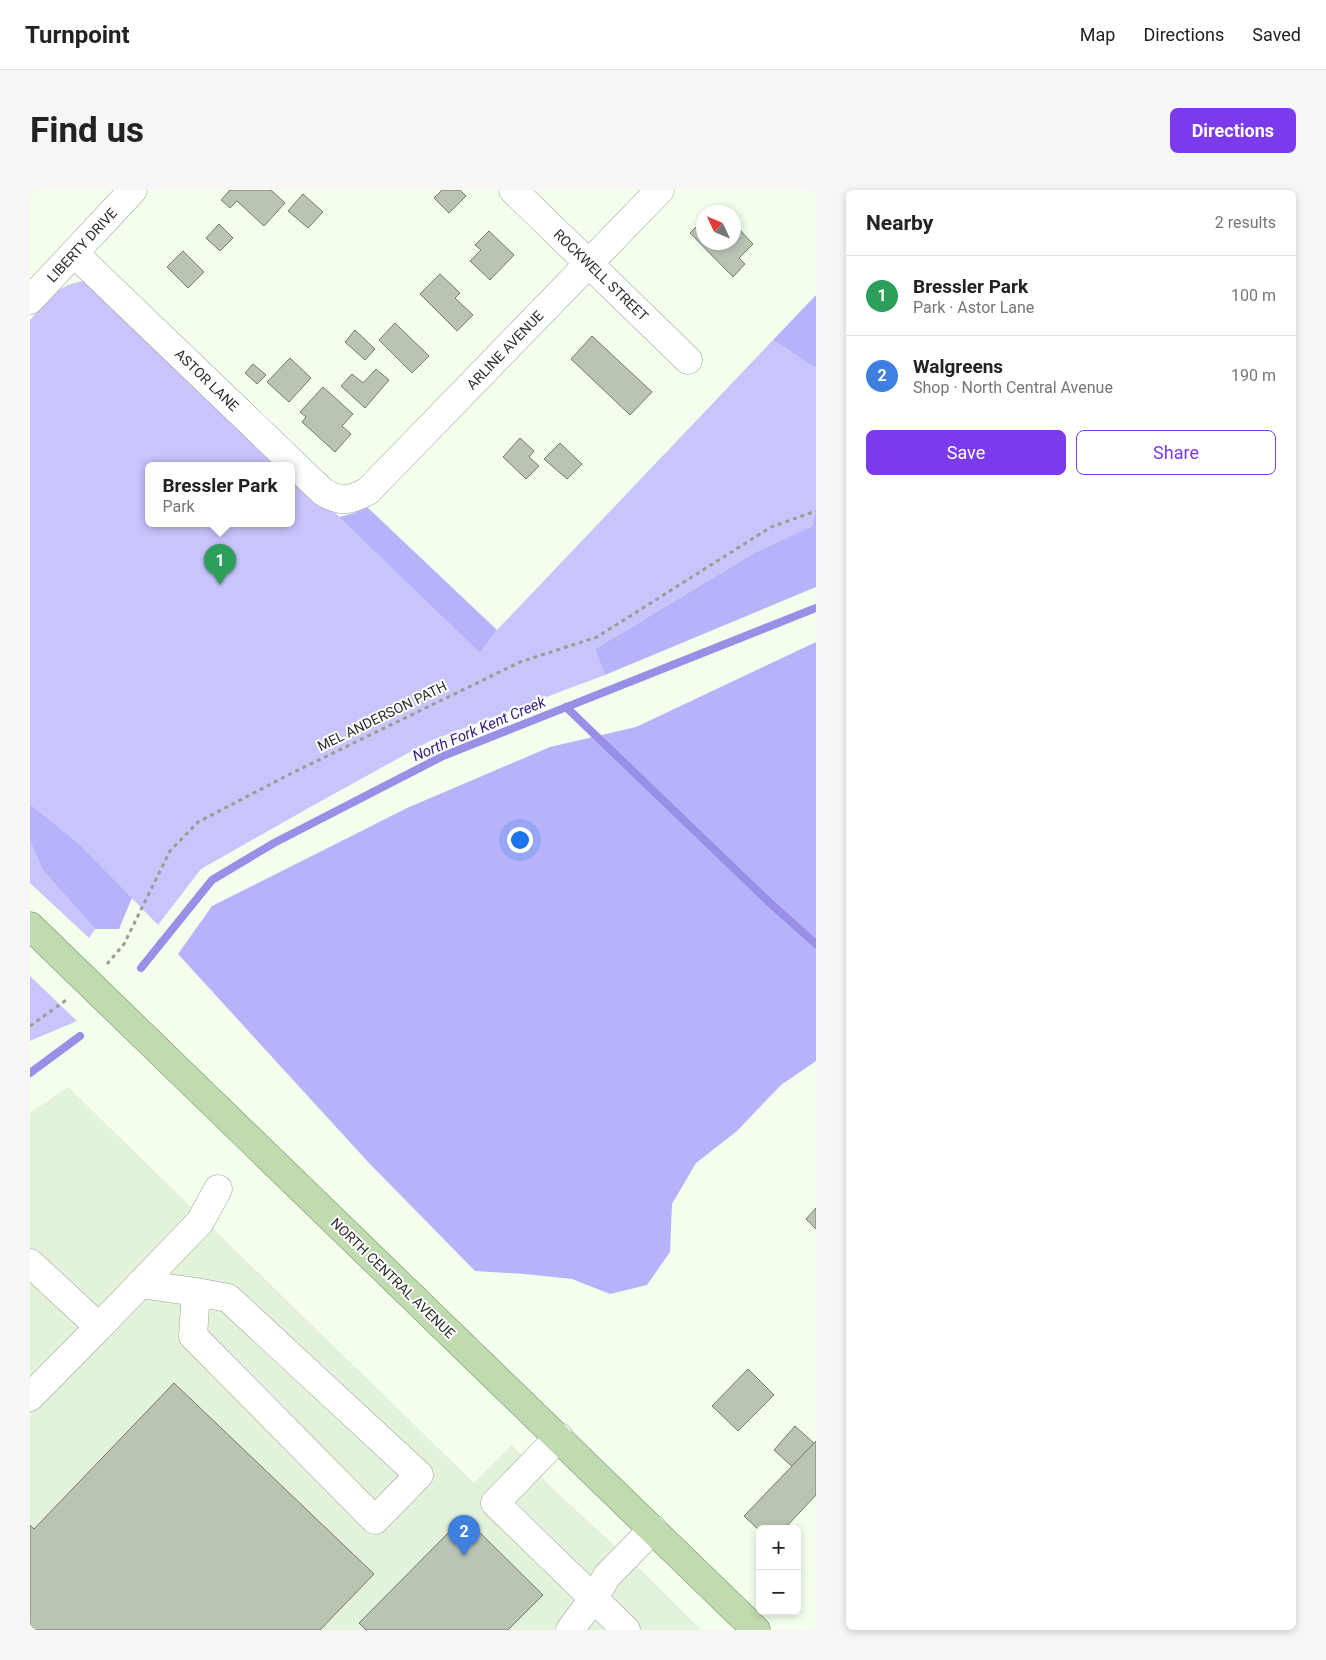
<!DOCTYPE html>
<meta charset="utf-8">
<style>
:root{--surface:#fff;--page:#f6f6f6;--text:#222;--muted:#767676;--line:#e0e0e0;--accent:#7c3aed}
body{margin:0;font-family:Roboto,sans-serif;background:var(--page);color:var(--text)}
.controls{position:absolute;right:15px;bottom:15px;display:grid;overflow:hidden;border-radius:8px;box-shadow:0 2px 8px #0003}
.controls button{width:45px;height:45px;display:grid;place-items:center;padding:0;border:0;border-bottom:1px solid var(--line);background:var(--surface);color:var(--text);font:25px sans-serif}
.compass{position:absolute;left:666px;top:15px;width:45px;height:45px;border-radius:50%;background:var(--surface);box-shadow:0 2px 8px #0003;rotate:314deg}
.you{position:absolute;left:489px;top:649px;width:18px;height:18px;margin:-12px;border:4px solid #fff;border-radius:50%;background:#1a73e8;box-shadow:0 0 0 8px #1a73e833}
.badge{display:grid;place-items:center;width:32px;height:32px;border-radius:50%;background:var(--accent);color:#fff;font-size:16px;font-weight:700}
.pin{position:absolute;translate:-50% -41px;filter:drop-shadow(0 1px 2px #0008)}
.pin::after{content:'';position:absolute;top:26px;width:18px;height:15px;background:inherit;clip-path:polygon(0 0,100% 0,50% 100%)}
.popup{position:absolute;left:115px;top:272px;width:150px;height:65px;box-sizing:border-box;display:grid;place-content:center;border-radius:8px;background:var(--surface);filter:drop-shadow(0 1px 4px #0005);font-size:16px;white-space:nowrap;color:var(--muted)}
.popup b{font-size:19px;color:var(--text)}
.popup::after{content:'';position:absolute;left:50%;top:100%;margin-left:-10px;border:10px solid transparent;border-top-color:var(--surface)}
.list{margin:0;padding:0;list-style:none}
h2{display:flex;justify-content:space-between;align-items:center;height:65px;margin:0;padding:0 20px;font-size:21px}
h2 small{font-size:16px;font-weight:400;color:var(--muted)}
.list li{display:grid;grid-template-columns:32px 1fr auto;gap:15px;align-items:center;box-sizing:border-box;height:80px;padding:0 20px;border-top:1px solid var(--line)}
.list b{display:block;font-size:19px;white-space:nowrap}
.list p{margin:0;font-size:16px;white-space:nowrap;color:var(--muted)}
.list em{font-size:16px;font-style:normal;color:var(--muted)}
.actions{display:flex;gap:10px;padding:15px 20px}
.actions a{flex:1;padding:11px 0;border:1px solid var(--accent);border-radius:8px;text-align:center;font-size:18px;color:var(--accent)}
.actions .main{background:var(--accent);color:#fff}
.map{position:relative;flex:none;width:786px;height:1440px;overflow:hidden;border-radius:8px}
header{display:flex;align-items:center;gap:30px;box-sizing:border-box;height:70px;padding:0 25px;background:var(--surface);border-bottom:1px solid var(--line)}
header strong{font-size:24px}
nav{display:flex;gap:28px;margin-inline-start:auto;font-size:18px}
.intro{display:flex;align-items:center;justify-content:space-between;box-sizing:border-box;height:120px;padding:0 30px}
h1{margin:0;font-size:35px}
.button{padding:12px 22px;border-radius:8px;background:var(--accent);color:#fff;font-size:18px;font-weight:700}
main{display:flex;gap:30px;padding:0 30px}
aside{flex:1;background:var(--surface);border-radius:8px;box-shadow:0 2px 8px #0003}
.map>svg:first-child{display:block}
.built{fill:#e3f2db}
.green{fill:#c8c5fd}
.forest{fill:#b7b3fa}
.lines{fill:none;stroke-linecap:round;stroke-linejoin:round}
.stream{stroke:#9890e7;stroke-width:8}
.building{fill:#bac4b5;stroke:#727b6d}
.minor-casing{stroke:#99a394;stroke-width:29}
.major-casing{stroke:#6f8e5d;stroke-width:29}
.path{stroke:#979f93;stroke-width:3;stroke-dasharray:4 4;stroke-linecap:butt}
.minor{stroke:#fff;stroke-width:28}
.major{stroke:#bfdbaf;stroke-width:28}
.labels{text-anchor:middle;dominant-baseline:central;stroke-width:4;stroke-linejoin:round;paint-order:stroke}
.street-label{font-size:14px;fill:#282c26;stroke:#fff}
.water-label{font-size:15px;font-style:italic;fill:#351a7f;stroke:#fff}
</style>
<header>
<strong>Turnpoint</strong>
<nav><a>Map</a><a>Directions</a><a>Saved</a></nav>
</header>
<div class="intro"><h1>Find us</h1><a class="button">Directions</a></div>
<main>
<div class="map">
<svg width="786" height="1440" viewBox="0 0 786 1440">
<rect width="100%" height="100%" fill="#f3feed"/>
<path class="built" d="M38 897 444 1293 482 1255 520 1296 610 1379 671 1440H0V923Z"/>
<g class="green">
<path d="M64 90 257 276H119V334H261V280L450 463 467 440 743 150 786 178V320L782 336 726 362 565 459 575 485 400 551 282 616 171 679 128 735 48 653 0 614V130C23 106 28 92 64 90Z"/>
<path d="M0 651 12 679 65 739 59 748 0 693Z"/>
<path d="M0 786 47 831 0 851Z"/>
</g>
<g class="forest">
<path d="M786 105V178L743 150Z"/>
<path d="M335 315 467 440 450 463 309 327 325 323Z"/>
<path d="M786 320V397L575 485 565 459 726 362 782 336Z"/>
<path d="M786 452V871L751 895 707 941 666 973 642 1014 640 1062 617 1095 580 1104 542 1089 494 1084 445 1081 338 972 148 764 182 716 377 618 520 557 606 537Z"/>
<path d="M0 614 48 653 102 708 89 739H65L12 679 0 651Z"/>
</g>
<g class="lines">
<g class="stream">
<path d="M536 517 740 713 786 754"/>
<path d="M111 778 182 690 244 653 413 566 786 418"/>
<path d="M0 883 50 846"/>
</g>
</g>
<g class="building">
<path d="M200 0H241L255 13 234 36 207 11 200 18 191 10Z"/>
<path d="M412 0H430L436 6 419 23 404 8Z"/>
<path d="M273 4 293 22 278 38 258 21Z"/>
<path d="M674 29V52H704V45L709 39 723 54 709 68 715 74 703 87 660 43Z"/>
<path d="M189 34 203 48 190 61 176 48Z"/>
<path d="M459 41 484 65 460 90 440 71 451 60 445 55Z"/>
<path d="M153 61 174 82 158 98 137 77Z"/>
<path d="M410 84 430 103 425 108 443 125 427 141 390 104Z"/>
<path d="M365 133 399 166 382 183 349 150Z"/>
<path d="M325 140 345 159 335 170 315 152Z"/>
<path d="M562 146 622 202 600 225 541 169Z"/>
<path d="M260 168 281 188 259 212 237 192Z"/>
<path d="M223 174 236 185 227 194 215 183Z"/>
<path d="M346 179 359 190 335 218 311 196 322 184 333 193Z"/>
<path d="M293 197 323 224 312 236 321 244 305 262 272 232 276 227 270 222Z"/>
<path d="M490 248 504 261 499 267 509 276 496 289 473 267Z"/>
<path d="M530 253 552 274 537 289 514 269Z"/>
<path d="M786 1018V1039L776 1029Z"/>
<path d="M718 1179 744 1205 708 1241 682 1216Z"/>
<path d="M144 1193 344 1384 290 1440H0V1335L4 1339Z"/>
<path d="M765 1236 786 1255V1284L779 1292 744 1260Z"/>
<path d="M786 1251V1305L754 1339H730V1341L714 1326Z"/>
<path d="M434 1327 513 1405 478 1440H336L329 1433Z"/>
</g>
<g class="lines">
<defs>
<g id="minor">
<path d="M483 0 658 170"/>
<path d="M44 63 292 301C310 313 320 311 338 301L630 0"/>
<path d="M0 110 103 0"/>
<path d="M0 1073 69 1137 170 1032 188 999"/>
<path d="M110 1094 166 1102 198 1108 389 1285 345 1330 163 1146 166 1102"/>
<path d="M0 1207 69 1137"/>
<path d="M529 1247 465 1313 596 1440"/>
<path d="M540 1440 563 1409 577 1386 623 1339"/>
</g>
<path id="major" d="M0 736 726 1440"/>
</defs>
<use href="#minor" class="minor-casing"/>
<use href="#major" class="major-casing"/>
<g class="path">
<path d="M77 774 94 754 140 661 168 632 264 582 490 472 567 447 741 337 786 321"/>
<path d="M0 836 39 808"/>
</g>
<use href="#minor" class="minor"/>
<use href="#major" class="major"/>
</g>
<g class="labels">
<g class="street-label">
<text transform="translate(52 55) rotate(-47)">LIBERTY DRIVE</text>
<text transform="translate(571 85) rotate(44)">ROCKWELL STREET</text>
<text transform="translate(475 160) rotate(-46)">ARLINE AVENUE</text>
<text transform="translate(177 190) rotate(44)">ASTOR LANE</text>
<text transform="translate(352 526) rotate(-26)">MEL ANDERSON PATH</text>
<text transform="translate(363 1088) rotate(44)">NORTH CENTRAL AVENUE</text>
</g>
<g class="water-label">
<text transform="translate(449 539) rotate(-23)">North Fork Kent Creek</text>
</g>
</g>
</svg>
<div class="controls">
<button>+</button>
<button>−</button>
</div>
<svg class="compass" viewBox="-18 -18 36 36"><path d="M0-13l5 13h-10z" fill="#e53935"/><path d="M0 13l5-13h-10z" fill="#767676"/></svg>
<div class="you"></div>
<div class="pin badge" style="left:190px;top:395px;background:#2e9e5b">1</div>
<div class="popup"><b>Bressler Park</b>Park</div>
<div class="pin badge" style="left:434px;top:1366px;background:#3f7fe0">2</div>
</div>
<aside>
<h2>Nearby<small>2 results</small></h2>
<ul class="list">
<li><span class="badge" style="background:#2e9e5b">1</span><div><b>Bressler Park</b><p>Park · Astor Lane</p></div><em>100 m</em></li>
<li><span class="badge" style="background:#3f7fe0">2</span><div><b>Walgreens</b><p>Shop · North Central Avenue</p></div><em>190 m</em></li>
</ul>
<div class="actions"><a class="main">Save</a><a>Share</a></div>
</aside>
</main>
